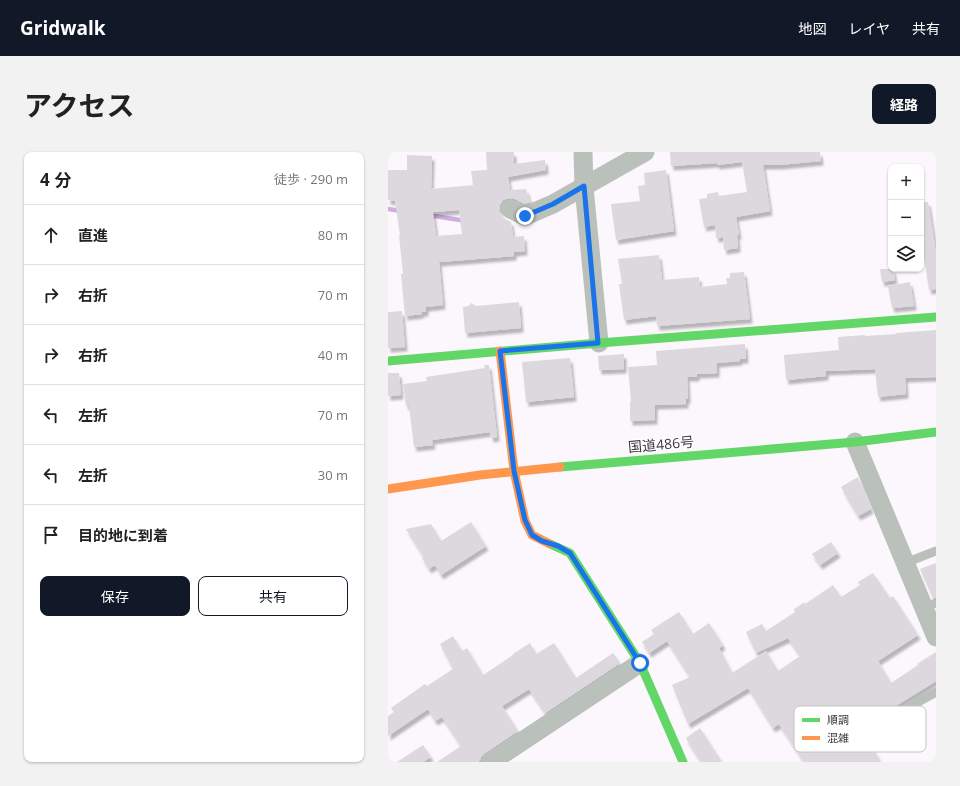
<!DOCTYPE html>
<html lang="ja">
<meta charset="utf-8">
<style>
:root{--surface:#fff;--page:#f2f2f2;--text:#222;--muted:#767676;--line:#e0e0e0;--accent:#111827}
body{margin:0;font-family:"Open Sans","Noto Sans JP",sans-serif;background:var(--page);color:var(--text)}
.controls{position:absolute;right:12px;top:12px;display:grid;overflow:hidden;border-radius:8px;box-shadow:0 1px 3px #0004}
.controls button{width:36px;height:36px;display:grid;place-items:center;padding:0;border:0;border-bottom:1px solid var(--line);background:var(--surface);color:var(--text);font:20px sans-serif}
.stop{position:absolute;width:12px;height:12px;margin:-9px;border:3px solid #1a73e8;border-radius:50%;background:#fff}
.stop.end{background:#1a73e8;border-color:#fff;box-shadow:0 1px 4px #0008}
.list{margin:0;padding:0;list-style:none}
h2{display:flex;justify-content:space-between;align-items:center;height:52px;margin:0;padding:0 16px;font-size:17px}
h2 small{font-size:13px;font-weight:400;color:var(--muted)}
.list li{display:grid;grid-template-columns:26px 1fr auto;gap:12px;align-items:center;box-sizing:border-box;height:60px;padding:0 16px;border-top:1px solid var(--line)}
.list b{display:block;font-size:15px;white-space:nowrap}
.list em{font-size:13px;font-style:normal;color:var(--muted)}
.actions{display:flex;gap:8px;padding:12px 16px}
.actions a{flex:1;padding:9px 0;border:1px solid var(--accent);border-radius:8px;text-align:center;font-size:14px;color:var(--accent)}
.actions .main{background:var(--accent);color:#fff}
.icon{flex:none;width:22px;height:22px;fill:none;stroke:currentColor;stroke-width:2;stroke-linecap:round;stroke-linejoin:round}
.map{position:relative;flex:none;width:548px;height:610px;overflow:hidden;border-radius:8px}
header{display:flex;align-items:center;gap:24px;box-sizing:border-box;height:56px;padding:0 20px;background:var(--accent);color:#fff}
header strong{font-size:19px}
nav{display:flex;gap:22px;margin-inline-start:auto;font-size:14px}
.intro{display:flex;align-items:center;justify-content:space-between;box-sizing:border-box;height:96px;padding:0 24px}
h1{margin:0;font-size:28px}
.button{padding:10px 18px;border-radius:8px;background:var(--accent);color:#fff;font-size:14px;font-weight:700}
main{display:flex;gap:24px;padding:0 24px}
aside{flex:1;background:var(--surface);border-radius:8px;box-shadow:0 1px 3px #0004}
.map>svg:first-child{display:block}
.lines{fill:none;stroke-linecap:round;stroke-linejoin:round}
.stream{stroke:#d1aedd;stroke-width:4.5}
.building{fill:#dcd8de;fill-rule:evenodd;filter:url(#shadow)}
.lane{stroke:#bac1bb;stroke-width:9}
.street{stroke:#bac1bb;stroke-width:19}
.fast{stroke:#63d668;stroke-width:9}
.slow{stroke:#ff974d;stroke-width:9}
.route{stroke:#1a73e8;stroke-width:5}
.labels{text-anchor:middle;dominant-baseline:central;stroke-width:3;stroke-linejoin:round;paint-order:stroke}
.street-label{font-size:14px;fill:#3d383f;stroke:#fff}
.key{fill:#fff;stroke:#c5c3c5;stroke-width:1}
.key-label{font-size:11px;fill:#3d383f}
</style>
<header>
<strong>Gridwalk</strong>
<nav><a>地図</a><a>レイヤ</a><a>共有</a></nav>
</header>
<div class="intro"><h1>アクセス</h1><a class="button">経路</a></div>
<main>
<aside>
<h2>4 分<small>徒歩 · 290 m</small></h2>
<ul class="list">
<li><svg class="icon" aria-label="ahead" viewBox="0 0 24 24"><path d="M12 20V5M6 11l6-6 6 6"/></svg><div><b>直進</b></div><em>80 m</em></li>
<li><svg class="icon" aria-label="right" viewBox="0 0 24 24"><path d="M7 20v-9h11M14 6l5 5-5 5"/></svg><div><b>右折</b></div><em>70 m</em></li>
<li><svg class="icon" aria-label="right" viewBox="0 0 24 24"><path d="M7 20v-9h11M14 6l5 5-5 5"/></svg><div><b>右折</b></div><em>40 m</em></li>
<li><svg class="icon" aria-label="left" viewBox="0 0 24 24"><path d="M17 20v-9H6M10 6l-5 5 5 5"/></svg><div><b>左折</b></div><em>70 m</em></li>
<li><svg class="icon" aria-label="left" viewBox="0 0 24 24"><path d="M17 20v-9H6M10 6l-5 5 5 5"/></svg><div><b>左折</b></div><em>30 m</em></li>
<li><svg class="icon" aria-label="arrive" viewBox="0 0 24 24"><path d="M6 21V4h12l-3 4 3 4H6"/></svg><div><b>目的地に到着</b></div></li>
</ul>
<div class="actions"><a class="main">保存</a><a>共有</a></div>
</aside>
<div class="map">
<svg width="548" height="610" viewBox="0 0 548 610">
<defs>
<filter id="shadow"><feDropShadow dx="2.5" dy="4.5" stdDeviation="1" flood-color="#0004"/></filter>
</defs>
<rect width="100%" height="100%" fill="#fbf7fd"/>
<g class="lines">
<g class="stream">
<path d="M0 57 13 59"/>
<path d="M40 63 78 69"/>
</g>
</g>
<g class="building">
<path d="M98 0H126V12L157 8 158 18 120 25 122 38 138 37 142 50 137 52 127 47 121 46 115 48 112 53 111 58 113 63 117 67 123 70 125 85 136 84 137 99 126 100V104L51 110 55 153 38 155V160H33L34 162 17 164 13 122H15L11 83H12L7 49 0 48V18H19V3L44 4 43 37 85 33 83 19 99 18ZM71 58 74 82 48 84 45 60Z"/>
<path d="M282 0H432L433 9 391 13H375L382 59 348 65 351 83H349L350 96 336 98 335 85 328 86 327 73 316 75 311 47 319 46V42L330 40 331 44 359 40 354 10 329 13V11L283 14Z"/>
<path d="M278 18 286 79 228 88 223 52 252 49 250 34 257 33 256 21Z"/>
<path d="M533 50H540L548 101V137L541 138 535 99 533 100Z"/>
<path d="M271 103 274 128 311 125 312 135 339 132 338 126H342V121L356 120 362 167 269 174 268 164 236 168 231 132H234L230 107Z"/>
<path d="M492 117H505L507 128 494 130Z"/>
<path d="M522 130 526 154 504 156 500 134Z"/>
<path d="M131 150 133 176 77 181 75 155 81 154 83 151 88 154Z"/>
<path d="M14 159 17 195 0 196V160Z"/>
<path d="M548 178V225L517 226 518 242 490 245 487 217 438 219V224L398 228 396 203 451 198 450 185 477 183V184L508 182V181Z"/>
<path d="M357 192 358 207H352V209L329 211V221L309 222V225H299L300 247H298V252L267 253V268L242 269V250H243L240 215 269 213 268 199Z"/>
<path d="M236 202V217L211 218 210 204Z"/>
<path d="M182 206 186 245 138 250 134 210Z"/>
<path d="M96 213H101L109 285 103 286 102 280 44 288 45 293 26 295 21 254H18L15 232 39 229 38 225 97 216Z"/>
<path d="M0 221H11L13 243 0 244Z"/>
<path d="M470 325 483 357 470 364 456 341V340L453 335Z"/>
<path d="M83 370 98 394 53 423 47 413 41 417 34 406 36 405 18 377 43 372 53 389Z"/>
<path d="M443 390 450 401 432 413 424 402Z"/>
<path d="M548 411V445L545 446 532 417Z"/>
<path d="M485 421 502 446 505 444 530 483 490 509 503 531 530 513 529 512 548 500V529L472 576 493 610H415L412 604 391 572 385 576 360 536 300 572 284 533 302 525 279 489 261 501 254 490 266 482 263 478 291 460 305 482 321 471 335 493 331 496 344 521 378 499 390 519 412 504 400 486 368 501 358 480 374 472 378 479 407 460 406 457 417 450V452L445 433 453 445 472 433 470 430Z"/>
<path d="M65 484 74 499 79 496 95 523 125 503V502L142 491 148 502 166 491 188 526 225 501 232 511 157 561 141 537 114 554 130 579 97 601 93 605 92 608 90 610H49L73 594 54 565 47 569 40 557 0 584V564L6 560 3 556 37 532 39 534 65 517 52 492Z"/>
<path d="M312 576 334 610H313L300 590 298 586Z"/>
<path d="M35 593 43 605 35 610H9Z"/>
</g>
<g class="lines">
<g class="lane">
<path d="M517 411 548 399"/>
<path d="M536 456 548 451"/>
<path d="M480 578 548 540"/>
</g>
<g class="street">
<path d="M195 0 196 35 211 191"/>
<path d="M122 57 137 64 165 52 257 0"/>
<path d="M467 290 548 485"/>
<path d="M103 610 252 511"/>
</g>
<g class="fast">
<path d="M0 209 211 191 548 165"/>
<path d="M172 315 467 290 548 280"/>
<path d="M162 392 182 401 252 511 295 610"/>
</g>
<g class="slow">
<path d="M112 199 126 319 137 369 144 383 162 392"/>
<path d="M0 337 92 323 172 315"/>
</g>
</g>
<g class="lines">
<path class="route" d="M137 64 165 52 196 34 210 191 112 199 126 319 137 368 144 383 154 389 170 394 182 401 252 511"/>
</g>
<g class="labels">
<g class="street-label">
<text transform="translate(273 292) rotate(-5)">国道486号</text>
</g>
</g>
<rect x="406" y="554" width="132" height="46" rx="6" class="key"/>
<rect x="414" y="566" width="18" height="4" fill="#63d668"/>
<rect x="414" y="584" width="18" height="4" fill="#ff974d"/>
<g class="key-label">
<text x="439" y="572">順調</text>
<text x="439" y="590">混雑</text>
</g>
</svg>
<div class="controls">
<button>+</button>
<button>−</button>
<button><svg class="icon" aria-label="layers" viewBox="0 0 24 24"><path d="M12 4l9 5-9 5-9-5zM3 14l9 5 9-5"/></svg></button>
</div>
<div class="stop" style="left:252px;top:511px"></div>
<div class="stop end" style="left:137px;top:64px"></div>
</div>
</main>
